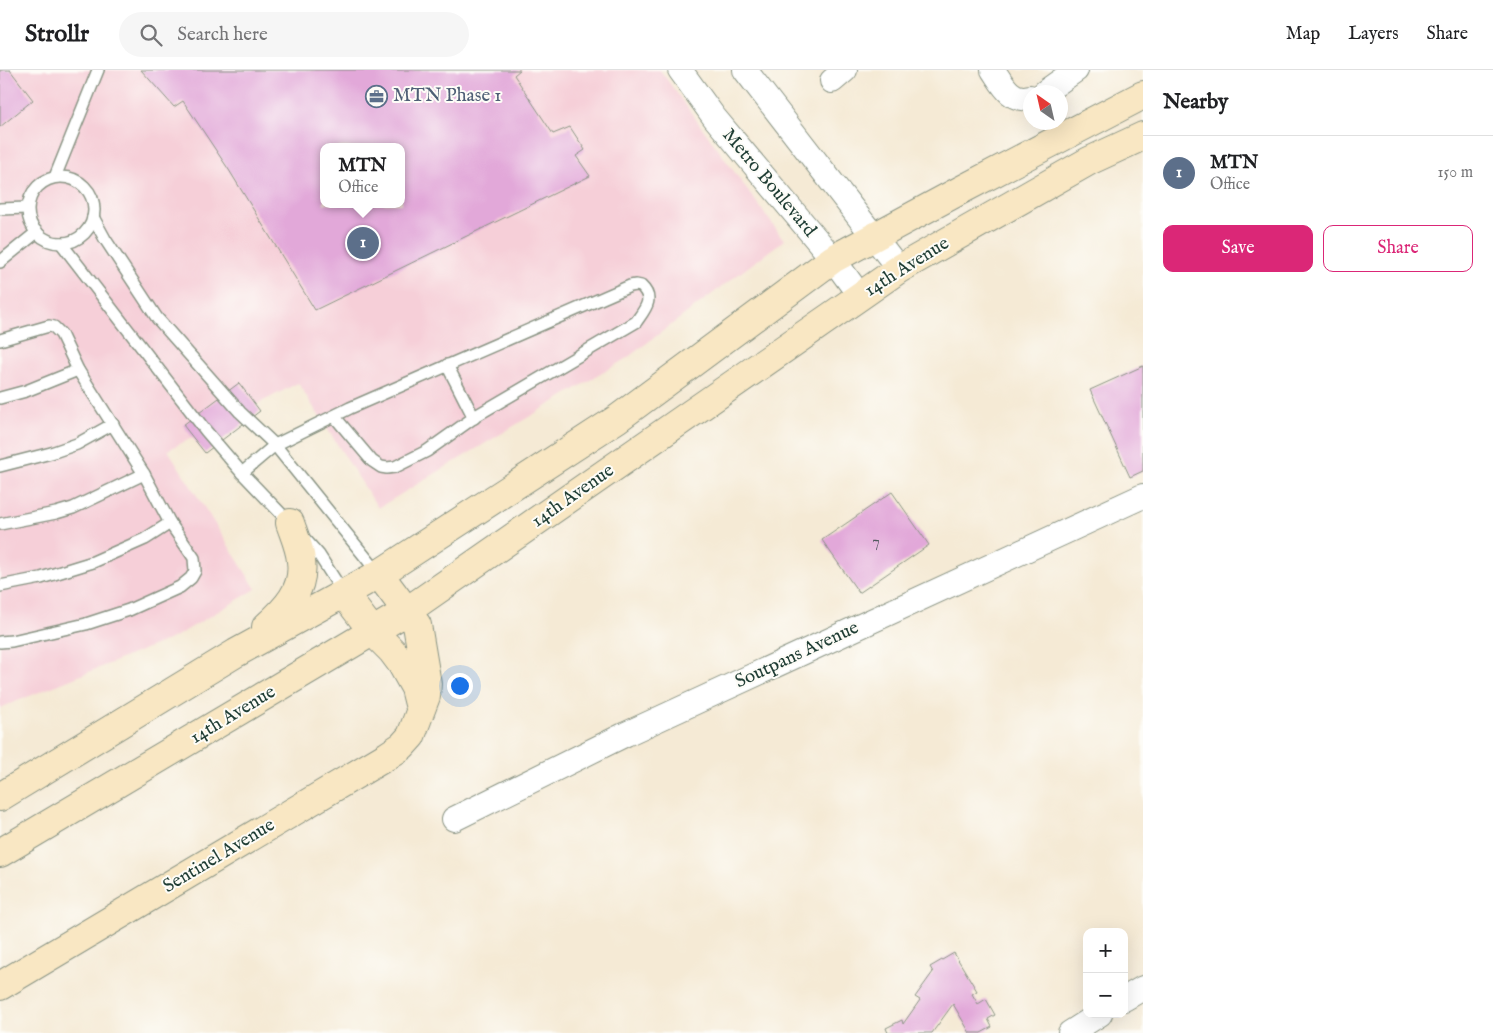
<!DOCTYPE html>
<meta charset="utf-8">
<style>
:root{--surface:#fff;--page:#f6f6f6;--text:#202124;--muted:#757577;--line:#e0e0e0;--accent:#db2777}
body{margin:0;font-family:"IM FELL English",serif;background:var(--page);color:var(--text)}
.controls{position:absolute;right:15px;bottom:15px;display:grid;overflow:hidden;border-radius:10px;box-shadow:0 5px 20px #0002}
.controls button{width:45px;height:45px;display:grid;place-items:center;padding:0;border:0;border-bottom:1px solid var(--line);background:var(--surface);color:var(--text);font:25px sans-serif}
.compass{position:absolute;left:1023px;top:15px;width:45px;height:45px;border-radius:50%;background:var(--surface);box-shadow:0 5px 20px #0002;rotate:326deg}
.you{position:absolute;left:459px;top:615px;width:18px;height:18px;margin:-12px;border:4px solid #fff;border-radius:50%;background:#1a73e8;box-shadow:0 0 0 8px #1a73e833}
.badge{display:grid;place-items:center;width:32px;height:32px;border-radius:50%;background:var(--accent);color:#fff;font-size:16px;font-weight:700}
.pin{position:absolute;translate:-50% -50%;border:2px solid #fff;box-shadow:0 1px 5px #0006}
.popup{position:absolute;left:320px;top:73px;width:85px;height:65px;box-sizing:border-box;display:grid;place-content:center;border-radius:10px;background:var(--surface);filter:drop-shadow(0 1px 4px #0005);font-size:16px;white-space:nowrap;color:var(--muted)}
.popup b{font-size:19px;color:var(--text)}
.popup::after{content:'';position:absolute;left:50%;top:100%;margin-left:-10px;border:10px solid transparent;border-top-color:var(--surface)}
.list{margin:0;padding:0;list-style:none}
h2{display:flex;justify-content:space-between;align-items:center;height:65px;margin:0;padding:0 20px;font-size:21px}
h2 small{font-size:16px;font-weight:400;color:var(--muted)}
.list li{display:grid;grid-template-columns:32px 1fr auto;gap:15px;align-items:center;box-sizing:border-box;height:75px;padding:0 20px;border-top:1px solid var(--line)}
.list b{display:block;font-size:19px;white-space:nowrap}
.list p{margin:0;font-size:16px;white-space:nowrap;color:var(--muted)}
.list em{font-size:16px;font-style:normal;color:var(--muted)}
.actions{display:flex;gap:10px;padding:15px 20px}
.actions a{flex:1;padding:11px 0;border:1px solid var(--accent);border-radius:10px;text-align:center;font-size:18px;color:var(--accent)}
.actions .main{background:var(--accent);color:#fff}
.icon{flex:none;width:28px;height:28px;fill:none;stroke:currentColor;stroke-width:2;stroke-linecap:round;stroke-linejoin:round}
.map{position:relative;flex:none;width:1143px;height:963px;overflow:hidden}
header{display:flex;align-items:center;gap:30px;box-sizing:border-box;height:70px;padding:0 25px;background:var(--surface);border-bottom:1px solid var(--line)}
header strong{font-size:24px}
nav{display:flex;gap:28px;margin-inline-start:auto;font-size:18px}
.search{width:350px;height:45px;background:var(--page);display:flex;align-items:center;gap:12px;box-sizing:border-box;padding:0 18px;border-radius:28px;color:var(--muted);font-size:19px}
main{display:flex}
aside{flex:1;background:var(--surface)}
.map>svg:first-child{display:block}
.built{fill:#f6cfd8;fill-rule:evenodd}
.building{fill:#e2a8d9;fill-rule:evenodd}
.lines{fill:none;stroke-linecap:round;stroke-linejoin:round}
.lane-casing{stroke:#8a9484;stroke-width:14}
.street-casing{stroke:#8a9484;stroke-width:26}
.secondary-casing{stroke:#8a9484;stroke-width:30}
.lane{stroke:#fff;stroke-width:11}
.street{stroke:#fff;stroke-width:24}
.secondary{stroke:#f9e7c3;stroke-width:28}
.labels{text-anchor:middle;dominant-baseline:central;stroke-width:4;stroke-linejoin:round;paint-order:stroke}
.number-label{font-size:16px;fill:#50585d}
.service-label{font-size:19px;fill:#4e5e75;stroke:#fdfcf7;text-anchor:start}
.street-label{font-size:19px;fill:#1f3d34;stroke:#fdfcf7}
</style>
<header>
<strong>Strollr</strong>
<div class="search"><svg class="icon" aria-label="search" viewBox="0 0 24 24"><circle cx="10" cy="10" r="6"/><path d="M15 15l6 6"/></svg>Search here</div>
<nav><a>Map</a><a>Layers</a><a>Share</a></nav>
</header>
<main>
<div class="map">
<svg width="1143" height="963" viewBox="0 0 1143 963">
<rect width="100%" height="100%" fill="#fdfcf7"/>
<filter id="ink" filterUnits="userSpaceOnUse"><feTurbulence type="fractalNoise" baseFrequency=".02" numOctaves="2"/><feDisplacementMap in="SourceGraphic" scale="10" xChannelSelector="R" yChannelSelector="G"/><feConvolveMatrix kernelMatrix="1 2 1 2 8 2 1 2 1" color-interpolation-filters="sRGB"/></filter>
<filter id="wash" filterUnits="userSpaceOnUse"><feTurbulence type="fractalNoise" baseFrequency=".0096" numOctaves="4" result="noise"/><feDisplacementMap in="SourceGraphic" scale="20" xChannelSelector="R" yChannelSelector="G"/><feGaussianBlur stdDeviation="1.12" result="paint"/><feColorMatrix in="noise" values="0 0 0 0 0 0 0 0 0 0 0 0 0 0 0 0 0 1.4 0 .05"/><feComposite in="paint" operator="in"/></filter>
<g filter="url(#wash)">
<rect width="100%" height="100%" fill="#f5ead5"/>
<path class="built" d="M0 0H660L784 170 627 288 378 438 298 313 168 380 256 519 175 567 0 638ZM324 77H402V134H324Z"/>
<g id="blocks">
<g class="building">
<path d="M0 0H10L33 30 0 57Z"/>
<path d="M141 0H520L514 5 553 64 570 57 585 80 576 86 590 106 315 240 229 100 183 31 174 37ZM324 77H402V134H324Z"/>
<path d="M1143 296V401L1130 407 1090 320Z"/>
<path d="M239 313 260 341 205 383 183 355Z"/>
<path d="M892 422 929 475 859 523 822 470Z"/>
<path d="M954 883 977 921 972 924 978 934 986 929 995 945 988 949 992 957 981 963H970L953 934 932 963H888L886 958 902 950 903 954 920 930 915 927 933 902 930 897Z"/>
</g>
</g>
</g>
<g filter="url(#ink)">
<use href="#blocks" fill-opacity="0" stroke="#8a9484" stroke-width="1"/>
<g class="lines">
<defs>
<g id="lane">
<path d="M55 107 98 0"/>
<circle cx="61" cy="140" r="33"/>
<path d="M0 139 27 138"/>
<path d="M93 147 105 169 157 248 240 342 275 375 379 504"/>
<path d="M61 173 206 361 242 403 290 453"/>
<path d="M0 192 37 162"/>
<path d="M0 270 49 256 54 257 61 264 78 300 144 404 170 453 194 488 195 501 191 508 180 517 129 540 86 554 12 571 0 572"/>
<path d="M447 295 474 348"/>
<path d="M0 328 26 321 78 300"/>
<path d="M0 396 51 383 77 374 113 354"/>
<path d="M242 403 275 375 350 338 630 216 636 215 641 216C655 229 645 239 636 252L479 344 427 381 395 397 387 398 381 397 372 391 334 346"/>
<path d="M0 454 56 443 73 438 144 404"/>
<path d="M303 467 319 485 344 524"/>
<path d="M0 516 41 508 93 492 145 469 170 453"/>
</g>
<g id="street">
<path d="M680 0 714 47 833 189 860 226"/>
<path d="M745 0 899 199"/>
<path d="M993 0C1002 13 1011 33 1030 27"/>
<path d="M832 11 845 0"/>
<path d="M1045 22 1076 0"/>
<path d="M454 749 626 664 1143 426"/>
<path d="M1124 929 1143 918"/>
<path d="M1070 963 1100 944"/>
</g>
<g id="secondary">
<path d="M344 524 373 562 392 581 401 593 415 618 419 634"/>
<path d="M266 557C286 539 305 520 301 491 300 478 294 465 290 453"/>
<path d="M0 727 236 583 379 504 617 349 833 189 961 120 1143 25"/>
<path d="M0 783 407 541 899 199 1089 91 1143 66"/>
<path d="M0 916 387 686 402 676 411 666 426 626 427 614 417 555 379 504"/>
</g>
</defs>
<use href="#lane" class="lane-casing"/>
<use href="#street" class="street-casing"/>
<use href="#secondary" class="secondary-casing"/>
<use href="#lane" class="lane"/>
<use href="#street" class="street"/>
<use href="#secondary" class="secondary"/>
</g>
</g>
<defs>
<symbol id="office-ring" viewBox="-11 -11 22 22"><circle r="9.5" fill="#fdfcf7" stroke="#5c6f8a" stroke-width="1.5"/><path d="M-6-3h4V-5.5h4V-3h4V5H-6ZM-1-4.5V-3h2v-1.5ZM-6 0V1H6V0Z" fill="#5c6f8a"/></symbol>
</defs>
<g fill-rule="evenodd">
<use href="#office-ring" x="364" y="14" width="25" height="25"/>
</g>
<g class="labels">
<g class="number-label">
<text x="876" y="472">7</text>
</g>
<g class="service-label">
<text x="393" y="26">MTN Phase 1</text>
</g>
<g class="street-label">
<text transform="translate(769 113) rotate(50)">Metro Boulevard</text>
<text transform="translate(907 197) rotate(-32)">14th Avenue</text>
<text transform="translate(573 426) rotate(-35)">14th Avenue</text>
<text transform="translate(797 585) rotate(-25)">Soutpans Avenue</text>
<text transform="translate(233 645) rotate(-31)">14th Avenue</text>
<text transform="translate(219 786) rotate(-31)">Sentinel Avenue</text>
</g>
</g>
</svg>
<div class="controls">
<button>+</button>
<button>−</button>
</div>
<svg class="compass" viewBox="-18 -18 36 36"><path d="M0-13l5 13h-10z" fill="#e53935"/><path d="M0 13l5-13h-10z" fill="#757577"/></svg>
<div class="you"></div>
<div class="pin badge" style="left:363px;top:173px;background:#5c6f8a">1</div>
<div class="popup"><b>MTN</b>Office</div>
</div>
<aside>
<h2>Nearby<small></small></h2>
<ul class="list">
<li><span class="badge" style="background:#5c6f8a">1</span><div><b>MTN</b><p>Office</p></div><em>150 m</em></li>
</ul>
<div class="actions"><a class="main">Save</a><a>Share</a></div>
</aside>
</main>
